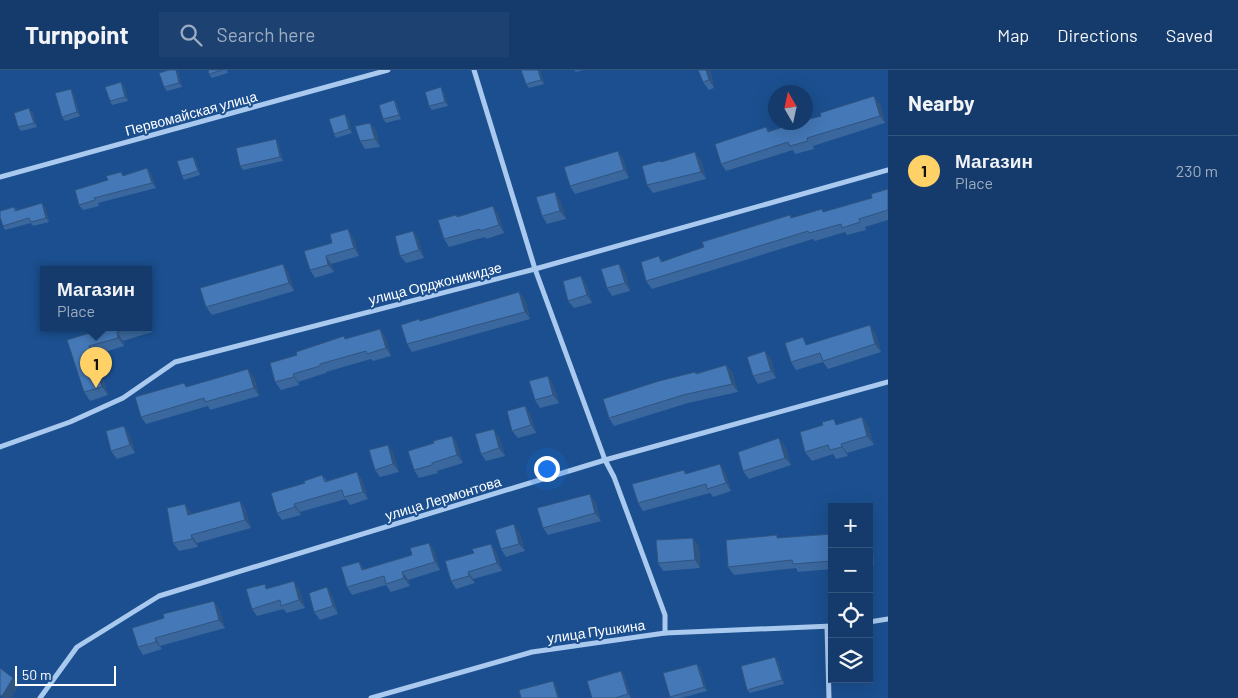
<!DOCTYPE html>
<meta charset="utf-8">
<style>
:root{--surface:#143b6b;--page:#1d4271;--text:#f1f3f6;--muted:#9dadc1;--line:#33557e;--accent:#ffd166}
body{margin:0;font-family:Barlow,sans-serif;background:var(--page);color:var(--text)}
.controls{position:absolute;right:15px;bottom:15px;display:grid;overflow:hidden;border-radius:0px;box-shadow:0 5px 20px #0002}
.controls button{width:45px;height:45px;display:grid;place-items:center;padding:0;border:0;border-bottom:1px solid var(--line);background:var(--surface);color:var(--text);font:25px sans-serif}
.compass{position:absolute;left:768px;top:15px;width:45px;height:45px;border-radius:50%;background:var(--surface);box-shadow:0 5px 20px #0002;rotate:351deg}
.scale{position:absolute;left:15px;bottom:12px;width:101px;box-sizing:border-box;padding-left:5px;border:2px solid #fff;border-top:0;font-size:14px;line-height:18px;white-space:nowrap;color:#fff;-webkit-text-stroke:4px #1b4f8f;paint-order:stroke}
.you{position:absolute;left:546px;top:398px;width:18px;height:18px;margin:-12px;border:4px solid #fff;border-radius:50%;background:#1a73e8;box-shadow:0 0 0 8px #1a73e833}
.badge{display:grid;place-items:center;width:32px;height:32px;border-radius:50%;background:var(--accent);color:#111;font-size:16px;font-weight:700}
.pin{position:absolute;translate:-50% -41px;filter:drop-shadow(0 1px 2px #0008)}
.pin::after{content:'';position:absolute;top:26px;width:18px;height:15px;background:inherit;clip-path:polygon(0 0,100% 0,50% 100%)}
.popup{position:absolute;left:40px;top:196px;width:112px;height:65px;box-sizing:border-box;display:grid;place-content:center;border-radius:0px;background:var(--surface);filter:drop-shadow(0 1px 4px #0005);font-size:16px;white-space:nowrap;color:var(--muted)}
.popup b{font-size:19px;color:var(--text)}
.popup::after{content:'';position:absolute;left:50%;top:100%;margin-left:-10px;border:10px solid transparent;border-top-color:var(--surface)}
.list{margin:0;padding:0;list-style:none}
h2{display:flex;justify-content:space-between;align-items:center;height:65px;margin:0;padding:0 20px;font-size:21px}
h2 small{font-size:16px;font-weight:400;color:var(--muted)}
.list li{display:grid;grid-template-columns:32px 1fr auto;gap:15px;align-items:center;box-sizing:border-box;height:70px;padding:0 20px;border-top:1px solid var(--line)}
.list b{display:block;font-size:19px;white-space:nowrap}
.list p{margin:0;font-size:16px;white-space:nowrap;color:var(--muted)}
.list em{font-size:16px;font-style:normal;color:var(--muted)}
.icon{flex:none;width:28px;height:28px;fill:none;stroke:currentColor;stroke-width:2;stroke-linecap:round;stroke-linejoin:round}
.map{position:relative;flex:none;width:888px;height:628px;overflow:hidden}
header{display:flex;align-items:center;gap:30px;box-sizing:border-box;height:70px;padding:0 25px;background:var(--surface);border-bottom:1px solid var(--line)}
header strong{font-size:24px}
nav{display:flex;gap:28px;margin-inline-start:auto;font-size:18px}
.search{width:350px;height:45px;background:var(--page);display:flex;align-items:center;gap:12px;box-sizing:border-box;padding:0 18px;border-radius:0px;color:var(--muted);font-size:19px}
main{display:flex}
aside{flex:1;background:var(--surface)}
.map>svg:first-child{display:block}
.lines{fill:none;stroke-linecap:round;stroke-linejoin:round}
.minor{stroke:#a9c9ee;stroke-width:5}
.wall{fill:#3a679d}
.shaded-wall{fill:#305480}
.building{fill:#4478b7;stroke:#305480}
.labels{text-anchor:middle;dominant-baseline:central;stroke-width:4;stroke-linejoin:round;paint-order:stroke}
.street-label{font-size:14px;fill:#fff;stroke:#1b4f8f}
</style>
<header>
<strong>Turnpoint</strong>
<div class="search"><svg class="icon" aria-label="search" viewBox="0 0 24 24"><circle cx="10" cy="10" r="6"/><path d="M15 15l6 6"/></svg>Search here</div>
<nav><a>Map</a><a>Directions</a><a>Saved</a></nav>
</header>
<main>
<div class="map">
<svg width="888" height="628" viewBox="0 0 888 628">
<rect width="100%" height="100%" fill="#1b4f8f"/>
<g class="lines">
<g class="minor">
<path d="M474 0 535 199 605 390 614 407 665 545V563"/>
<path d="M0 107 388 0"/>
<path d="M0 377 70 352 123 328 175 292 535 199 888 100"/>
<path d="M869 552 888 549"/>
<path d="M827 557 829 628"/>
<path d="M40 628 77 577 159 526 605 390 888 312"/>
<path d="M371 628 532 582 665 563 832 556"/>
</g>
</g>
<g class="wall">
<path d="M208 0H227L228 3 212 8 209 4Z"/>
<path d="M540 0 544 14 529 18 526 14Z"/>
<path d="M574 0H583L576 2Z"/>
<path d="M710 0 714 18 709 20 703 12Z"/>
<path d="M178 2 182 17 167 21 164 17Z"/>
<path d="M121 12 124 16 128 31 112 35 110 31Z"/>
<path d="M443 21 448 36 432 40 429 36Z"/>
<path d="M73 23 80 46 65 51 62 47Z"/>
<path d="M394 30 397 34 401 49 386 53 383 49Z"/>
<path d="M880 34 885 53 813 76 814 79 795 84 793 80 726 101 721 94 766 57 769 61Z"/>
<path d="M32 42 37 57 21 61 18 57Z"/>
<path d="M348 48 352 63 336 68 334 64Z"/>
<path d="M370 53 376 61 380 77 365 79 360 71Z"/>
<path d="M278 73 283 91 243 100 240 96Z"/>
<path d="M618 81 623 89 629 108 575 124 570 116Z"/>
<path d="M193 87 196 91 200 105 184 110 182 106Z"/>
<path d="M701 90 706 109 653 123 647 115 661 92Z"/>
<path d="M147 98 151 104 156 118 98 133 99 136 83 140 79 135 124 105Z"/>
<path d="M888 119V150L865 157 866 160 847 165 845 162 815 171 813 169 652 219 646 211 659 186 663 192 790 145 792 148 824 142 872 128Z"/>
<path d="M560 130 566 149 547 154 542 146Z"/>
<path d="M14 137 17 140 45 137 49 152 33 156 31 153 5 160 3 156Z"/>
<path d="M498 144 504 163 486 169 485 167 449 177 444 169 456 145 458 146Z"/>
<path d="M413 161 418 169 424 188 406 193 400 186Z"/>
<path d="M353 167 359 186 331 194 334 202 315 208 310 200 304 181Z"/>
<path d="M288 202 294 221 212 245 206 237Z"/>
<path d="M625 202 630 221 612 226 607 218Z"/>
<path d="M586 214 592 233 574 238 568 231Z"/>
<path d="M519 222 525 230 530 249 412 282 407 274 419 249 420 251Z"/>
<path d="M148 251 152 262 123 271 124 276 95 285 108 325 90 331 84 322 67 270 96 261 95 257H148Z"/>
<path d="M380 259 385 266 391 286 373 291 371 289 326 302V303L298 312 299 315 281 320 275 312 297 285 346 269Z"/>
<path d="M875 262 881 282 828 299 823 292 796 300 791 292 808 274Z"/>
<path d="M771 289 776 308 758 314 753 306Z"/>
<path d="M726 295 732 302 738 322 688 333 614 356 609 348 695 302 697 303Z"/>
<path d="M548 306 553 314 559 333 540 338 535 330Z"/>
<path d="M254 307 259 326 210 340 208 336 146 354 141 347 184 313 187 317Z"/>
<path d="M525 336 530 344 536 363 518 368 512 361Z"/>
<path d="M862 347 868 356 874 375 847 383 848 386 836 389 833 384 812 391 805 382 838 354Z"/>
<path d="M129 364 135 383 117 389 111 381Z"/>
<path d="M452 366 457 374 463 393 437 401 438 403 419 408 414 400 434 373Z"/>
<path d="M499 367 505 386 486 391 481 384Z"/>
<path d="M388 375 393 383 399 402 380 407 375 400Z"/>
<path d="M785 376 791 395 749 409 743 401Z"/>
<path d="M684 400 687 404 725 402 731 421 713 427 710 423 643 441 638 433Z"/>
<path d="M357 402 362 410 368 429 350 435 346 429 300 442 301 445 282 450 277 443 305 413 322 405 327 411Z"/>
<path d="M240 431 245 439 251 458 197 473 198 477 179 481 173 473 191 442V444Z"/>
<path d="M595 432 601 451 548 465 543 458Z"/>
<path d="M519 462 525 481 506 487 501 479Z"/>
<path d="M832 464V499L798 502 796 498 734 505 728 497 779 468Z"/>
<path d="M869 465 872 468 874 495 869 496Z"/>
<path d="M429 473 434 481 440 500 408 510 410 516 391 522 386 515 352 525 347 517 359 492 364 499 412 485Z"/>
<path d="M491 474 496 482 502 501 473 509 475 513 456 519 451 511 474 483Z"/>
<path d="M699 476 700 498 663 501 658 493Z"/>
<path d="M268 518 299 519 305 538 287 543 283 539 257 546 252 539Z"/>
<path d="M332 525 338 544 320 550 314 542Z"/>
<path d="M219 539 225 558 160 576 162 579 143 585 138 577 132 558Z"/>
<path d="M778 591 784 614 750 623 747 620Z"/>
<path d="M700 598 707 621 681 628H670V627Z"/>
<path d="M621 601 624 605 631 628H592Z"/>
</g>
<g class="shaded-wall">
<path d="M176 0 178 2 182 17 179 13Z"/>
<path d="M538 0H540L544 14 541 10Z"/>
<path d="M706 0H710L714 18 709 10Z"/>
<path d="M121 12 124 16 128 31 125 27Z"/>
<path d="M441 17 443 21 448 36 445 32Z"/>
<path d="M71 19 73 23 80 46 77 42Z"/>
<path d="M874 26 880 34 885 53 880 46Z"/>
<path d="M394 30 397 34 401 49 399 45Z"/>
<path d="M29 38 32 42 37 57 34 53Z"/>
<path d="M345 44 348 48 352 63 349 59Z"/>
<path d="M370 53 376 61 380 77 375 69Z"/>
<path d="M276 69 278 73 283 91 280 87Z"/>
<path d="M618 81 623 89 629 108 624 100Z"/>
<path d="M695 82 701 90 706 109 701 102Z"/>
<path d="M193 87 196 91 200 105 198 101Z"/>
<path d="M147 98 151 104 156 118 152 113Z"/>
<path d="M555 122 560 130 566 149 560 141Z"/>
<path d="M42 133 45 137 49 152 46 148Z"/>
<path d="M493 136 498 144 504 163 499 155Z"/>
<path d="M348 159 353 167 359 186 354 178Z"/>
<path d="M413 161 418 169 424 188 419 180Z"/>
<path d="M326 186 331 194 334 202 328 195Z"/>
<path d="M283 194 288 202 294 221 289 213Z"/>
<path d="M619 194 625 202 630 221 625 213Z"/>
<path d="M581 206 586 214 592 233 587 225Z"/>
<path d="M519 222 525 230 530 249 525 242Z"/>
<path d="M148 251 152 262 148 257Z"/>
<path d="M870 255 875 262 881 282 875 274Z"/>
<path d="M380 259 385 266 391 286 386 278Z"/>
<path d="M117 262 123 271 124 276 118 268Z"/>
<path d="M89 276 95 285 108 325 102 317Z"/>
<path d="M765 281 771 289 776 308 771 301Z"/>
<path d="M726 295 732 302 738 322 732 314Z"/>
<path d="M248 299 254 307 259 326 254 318Z"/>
<path d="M293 304 298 312 299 315 294 307Z"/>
<path d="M548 306 553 314 559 333 553 325Z"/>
<path d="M525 336 530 344 536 363 531 355Z"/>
<path d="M862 347 868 356 874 375 867 366Z"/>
<path d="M124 356 129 364 135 383 130 375Z"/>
<path d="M494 359 499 367 505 386 499 378Z"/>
<path d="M452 366 457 374 463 393 457 385Z"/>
<path d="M779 368 785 376 791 395 785 388Z"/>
<path d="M841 374 847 383 848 386 842 377Z"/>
<path d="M388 375 393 383 399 402 393 394Z"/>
<path d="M720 394 725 402 731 421 726 413Z"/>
<path d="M357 402 362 410 368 429 363 422Z"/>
<path d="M590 424 595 432 601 451 595 443Z"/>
<path d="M240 431 245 439 251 458 245 450Z"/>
<path d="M185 434 191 442 193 453 188 445Z"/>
<path d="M294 434 300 442 301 445 295 437Z"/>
<path d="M514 454 519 462 525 481 519 474Z"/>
<path d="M191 465 197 473 198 477 192 469Z"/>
<path d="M869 465 872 468 874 495 869 488Z"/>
<path d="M693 468 699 476 700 498 695 490Z"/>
<path d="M429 473 434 481 440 500 435 492Z"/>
<path d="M491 474 496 482 502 501 497 493Z"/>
<path d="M359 492 365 500H362Z"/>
<path d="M402 502 408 510 410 516 404 508Z"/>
<path d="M468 502 473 509 475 513 469 506Z"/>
<path d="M294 511 299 519 305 538 299 530Z"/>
<path d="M327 517 332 525 338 544 333 536Z"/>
<path d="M214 531 219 539 225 558 219 550Z"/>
<path d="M155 568 160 576 162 579 156 572Z"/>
<path d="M775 587 778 591 784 614 782 610Z"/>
<path d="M697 594 700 598 707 621 704 617Z"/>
<path d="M621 601 624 605 631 628 628 624Z"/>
<path d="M13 608 19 616 11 628H3L2 626Z"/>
<path d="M553 611 556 615 560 628H558Z"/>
</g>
<g class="building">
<path d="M169 0H176L179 13 164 17 159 3Z"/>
<path d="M208 0H222L209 4Z"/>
<path d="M521 0H538L541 10 526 14Z"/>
<path d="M698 0H706L709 10 703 12Z"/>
<path d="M121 12 125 27 110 31 105 17Z"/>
<path d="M441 17 445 32 429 36 425 22Z"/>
<path d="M71 19 77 42 62 47 55 23Z"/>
<path d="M874 26 880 46 807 68 808 71 790 76 788 72 721 94 715 74 766 57 768 62 798 52H806V50L821 46 820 43Z"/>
<path d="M394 30 399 45 383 49 379 35Z"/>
<path d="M29 38 34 53 18 57 14 43Z"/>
<path d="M345 44 349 59 334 64 329 49Z"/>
<path d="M370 53 375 69 360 71 355 56Z"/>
<path d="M276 69 280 87 240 96 236 78Z"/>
<path d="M618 81 624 100 570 116 564 97Z"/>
<path d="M695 82 701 102 647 115 642 96 660 91 661 92Z"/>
<path d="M193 87 198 101 182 106 177 91Z"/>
<path d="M147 98 152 113 94 128 95 130 79 135 75 120 108 110 106 106 121 102 123 106Z"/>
<path d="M888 119V140L859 149 860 152 842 158 841 154 809 163 808 161 646 211 641 192 659 186 661 192 704 177 702 172 790 145 791 148 822 139 823 142 872 128 871 124Z"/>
<path d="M555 122 560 141 542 146 536 127Z"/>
<path d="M42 133 46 148 31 152 29 148 3 156 0 147V141L14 137 15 141Z"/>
<path d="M493 136 499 155 480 161V159L444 169 438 150 456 145 457 147Z"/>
<path d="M348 159 354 178 326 186 328 195 310 200 304 181 332 173 330 164Z"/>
<path d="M413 161 419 180 400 186 395 166Z"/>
<path d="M283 194 289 213 206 237 200 218Z"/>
<path d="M619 194 625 213 607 218 601 199Z"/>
<path d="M581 206 587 225 568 231 563 211Z"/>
<path d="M519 222 525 242 407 274 401 255 419 249 420 251Z"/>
<path d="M870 255 875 274 823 291 820 283 791 292 785 273 803 267 806 275Z"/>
<path d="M95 257H134L117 262 118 268 89 276 102 317 84 322 67 270 96 261Z"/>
<path d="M380 259 386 278 367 284 366 281 320 294V296L293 304 294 307 275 312 270 293 297 285 296 282 344 266 345 269Z"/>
<path d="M765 281 771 301 753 306 747 287Z"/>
<path d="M726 295 732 314 683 325 609 348 603 329 659 311 695 302 696 304Z"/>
<path d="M248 299 254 318 205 332 204 328 141 347 135 327 184 313 186 317Z"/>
<path d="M548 306 553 325 535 330 529 311Z"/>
<path d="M525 336 531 355 512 361 507 341Z"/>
<path d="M862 347 867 366 841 374 842 377 830 380 828 375 805 382 800 362 823 355 822 352 834 349 836 355Z"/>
<path d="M124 356 130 375 111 381 106 361Z"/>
<path d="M494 359 499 378 481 384 475 364Z"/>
<path d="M452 366 457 385 432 393V395L414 400 408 381 434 373 433 371Z"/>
<path d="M779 368 785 388 743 401 738 382Z"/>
<path d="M388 375 393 394 375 400 369 380Z"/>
<path d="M720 394 726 413 707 419 706 414 638 433 632 414 684 400 685 404Z"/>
<path d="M357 402 363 422 344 427 342 420 294 434 295 437 277 443 271 423 305 413 304 411 322 405 325 412Z"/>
<path d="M590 424 595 443 543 458 537 438Z"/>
<path d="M240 431 245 450 191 465 192 469 173 473 167 438 185 434 188 445Z"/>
<path d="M514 454 519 474 501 479 495 460Z"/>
<path d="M832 464V491L793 494 792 490 728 497 726 470 777 465V468Z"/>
<path d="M693 468 695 490 658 493 656 470Z"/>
<path d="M429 473 435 492 402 502 404 508 386 514 384 506 347 517 341 497 359 492 362 500 412 485 410 478Z"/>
<path d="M491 474 497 493 468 502 469 506 451 511 445 491 474 483 472 479Z"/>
<path d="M294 511 299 530 281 536 280 530 252 539 246 519 265 514 266 519Z"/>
<path d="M327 517 333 536 314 542 309 523Z"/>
<path d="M214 531 219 550 155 568 156 572 138 577 132 558 164 548 163 544Z"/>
<path d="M775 587 782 610 747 620 741 596Z"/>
<path d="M697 594 704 617 670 627 663 603Z"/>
<path d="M0 598 13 608 2 626 0 625Z"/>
<path d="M621 601 628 624 615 628H592L587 611Z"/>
<path d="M553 611 558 628H521L519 620Z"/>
</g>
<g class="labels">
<g class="street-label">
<text transform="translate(191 43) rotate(-15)">Первомайская улица</text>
<text transform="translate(435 213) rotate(-14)">улица Орджоникидзе</text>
<text transform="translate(443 428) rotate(-17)">улица Лермонтова</text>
<text transform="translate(596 561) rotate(-8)">улица Пушкина</text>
</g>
</g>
</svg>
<div class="controls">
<button>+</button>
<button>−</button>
<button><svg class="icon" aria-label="locate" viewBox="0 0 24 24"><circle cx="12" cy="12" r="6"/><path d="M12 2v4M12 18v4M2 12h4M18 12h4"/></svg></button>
<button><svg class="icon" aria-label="layers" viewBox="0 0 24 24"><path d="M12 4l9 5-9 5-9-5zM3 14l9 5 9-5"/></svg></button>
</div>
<svg class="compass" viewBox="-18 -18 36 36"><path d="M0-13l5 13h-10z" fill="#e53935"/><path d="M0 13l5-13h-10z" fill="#9dadc1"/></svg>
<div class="scale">50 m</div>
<div class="you"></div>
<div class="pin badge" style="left:96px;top:318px">1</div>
<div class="popup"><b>Магазин</b>Place</div>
</div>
<aside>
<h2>Nearby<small></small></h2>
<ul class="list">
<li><span class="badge">1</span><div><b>Магазин</b><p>Place</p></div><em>230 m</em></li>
</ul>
</aside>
</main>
